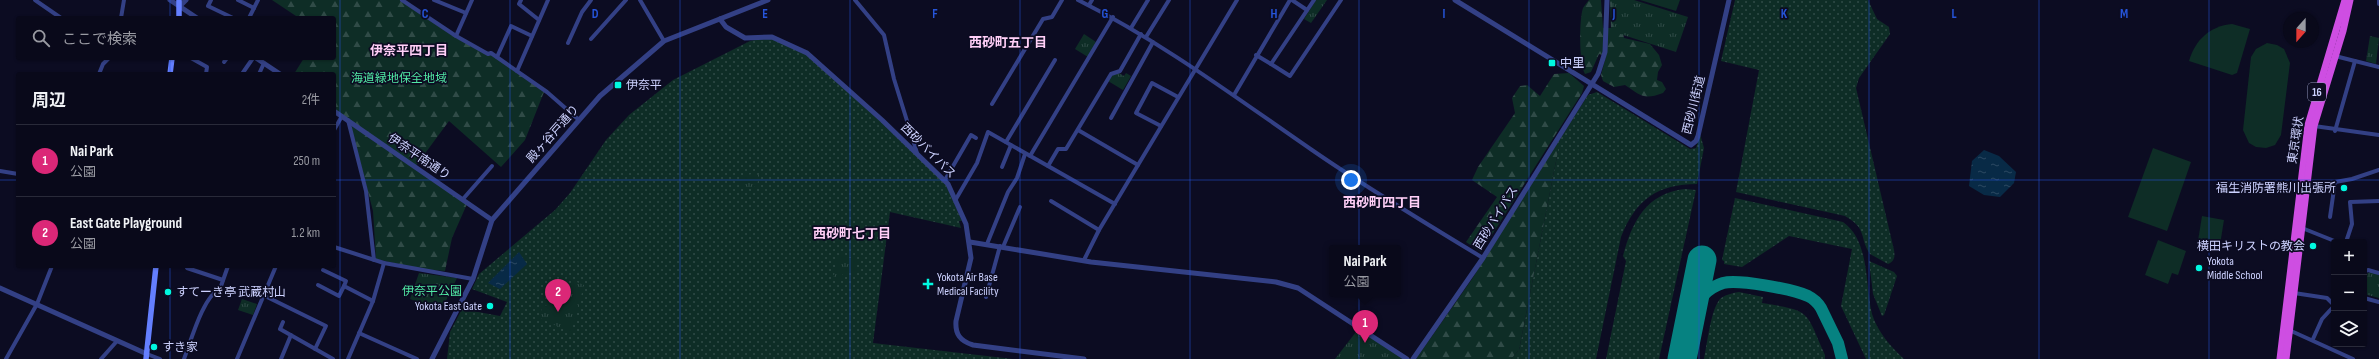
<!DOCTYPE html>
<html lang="ja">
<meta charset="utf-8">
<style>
:root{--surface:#09091a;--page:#121223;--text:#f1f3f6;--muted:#999aa2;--line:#292a39;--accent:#db2777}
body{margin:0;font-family:"Sofia Sans Condensed","Noto Sans JP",sans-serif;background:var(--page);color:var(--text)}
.controls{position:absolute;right:12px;bottom:12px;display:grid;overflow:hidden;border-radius:4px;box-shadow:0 1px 3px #0004}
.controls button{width:36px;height:36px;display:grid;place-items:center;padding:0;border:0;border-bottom:1px solid var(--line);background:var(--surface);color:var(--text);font:20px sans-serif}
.compass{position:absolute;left:2283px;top:12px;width:36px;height:36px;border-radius:50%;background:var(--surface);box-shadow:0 1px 3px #0004;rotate:201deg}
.you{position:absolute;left:1351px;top:180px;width:14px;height:14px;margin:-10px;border:3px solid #fff;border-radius:50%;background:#1a73e8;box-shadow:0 0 0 6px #1a73e833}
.badge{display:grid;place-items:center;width:26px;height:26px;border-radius:50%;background:var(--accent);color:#fff;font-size:13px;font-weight:700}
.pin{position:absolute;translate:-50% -33px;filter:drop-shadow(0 1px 2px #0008)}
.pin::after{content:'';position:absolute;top:21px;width:14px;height:12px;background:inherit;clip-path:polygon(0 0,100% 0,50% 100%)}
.popup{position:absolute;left:1329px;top:245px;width:72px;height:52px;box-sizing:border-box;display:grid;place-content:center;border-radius:4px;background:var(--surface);filter:drop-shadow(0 1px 3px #0005);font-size:13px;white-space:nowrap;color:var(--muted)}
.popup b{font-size:15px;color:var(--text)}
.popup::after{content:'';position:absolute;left:50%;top:100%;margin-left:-8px;border:8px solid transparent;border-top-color:var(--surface)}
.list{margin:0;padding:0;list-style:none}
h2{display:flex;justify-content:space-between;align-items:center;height:52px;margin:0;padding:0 16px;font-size:17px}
h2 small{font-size:13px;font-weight:400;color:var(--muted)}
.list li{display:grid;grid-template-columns:26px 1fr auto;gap:12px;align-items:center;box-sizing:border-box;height:72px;padding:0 16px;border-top:1px solid var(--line)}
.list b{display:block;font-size:15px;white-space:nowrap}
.list p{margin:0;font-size:13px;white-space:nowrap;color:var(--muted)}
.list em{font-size:13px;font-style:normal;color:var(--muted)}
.icon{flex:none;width:22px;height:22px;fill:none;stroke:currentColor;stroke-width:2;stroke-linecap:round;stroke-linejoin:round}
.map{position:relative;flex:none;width:2379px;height:359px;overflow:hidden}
.search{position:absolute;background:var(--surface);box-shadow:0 1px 3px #0004;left:16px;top:16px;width:320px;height:44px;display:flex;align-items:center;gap:10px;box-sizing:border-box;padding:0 14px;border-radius:4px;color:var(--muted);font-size:15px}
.panel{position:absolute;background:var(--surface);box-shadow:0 1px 3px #0004;left:16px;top:72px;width:320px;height:196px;border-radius:4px}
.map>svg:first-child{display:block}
.grass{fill:url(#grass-dots)}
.forest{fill:url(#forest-firs)}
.park{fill:url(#park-tufts)}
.garden{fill:#0e2d26}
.water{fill:url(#water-ripples)}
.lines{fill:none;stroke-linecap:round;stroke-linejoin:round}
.taxiway{stroke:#068281;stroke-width:12}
.runway{stroke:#068281;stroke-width:29}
.minor{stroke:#334085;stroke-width:4}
.tertiary{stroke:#334085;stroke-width:5}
.secondary{stroke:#647fff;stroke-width:5.5}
.trunk{stroke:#ce4ee2;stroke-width:7}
.grid{fill:none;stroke:#2655da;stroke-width:1;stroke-opacity:0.55}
.poi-dot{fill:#00f8e0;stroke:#0c0c22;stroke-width:1.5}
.labels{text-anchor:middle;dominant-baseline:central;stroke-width:3.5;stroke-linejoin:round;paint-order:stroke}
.shield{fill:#0c0c22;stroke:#9397bd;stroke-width:1}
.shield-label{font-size:11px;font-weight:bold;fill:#cdd2ff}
.poi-label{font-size:12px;fill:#cdd2ff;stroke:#0c0c22;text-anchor:start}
.park-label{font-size:12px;fill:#51e8a4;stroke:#0c0c22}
.street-label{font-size:12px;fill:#cdd2ff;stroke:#0c0c22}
.neighbourhood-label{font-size:13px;font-weight:bold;fill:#ffcff7;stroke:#0c0c22}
.grid-label{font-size:13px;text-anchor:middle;font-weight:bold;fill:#2655da;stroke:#0c0c22;stroke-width:3.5;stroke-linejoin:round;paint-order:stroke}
</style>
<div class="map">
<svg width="2379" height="359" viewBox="0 0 2379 359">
<defs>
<pattern id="grass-dots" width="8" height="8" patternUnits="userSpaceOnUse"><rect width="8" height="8" fill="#0e2d26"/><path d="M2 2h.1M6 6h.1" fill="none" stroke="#304b47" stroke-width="1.8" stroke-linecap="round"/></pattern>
<pattern id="forest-firs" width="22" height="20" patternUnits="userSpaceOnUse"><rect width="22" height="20" fill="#0e2d26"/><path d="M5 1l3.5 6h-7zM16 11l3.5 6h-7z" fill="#304b47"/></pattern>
<pattern id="park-tufts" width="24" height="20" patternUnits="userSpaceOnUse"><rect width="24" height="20" fill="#0e2d26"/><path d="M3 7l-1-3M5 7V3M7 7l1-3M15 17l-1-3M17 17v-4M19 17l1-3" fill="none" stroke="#304b47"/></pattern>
<pattern id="water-ripples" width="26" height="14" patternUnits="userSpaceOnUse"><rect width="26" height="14" fill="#082a46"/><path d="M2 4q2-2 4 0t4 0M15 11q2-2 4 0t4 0" fill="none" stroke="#2b4862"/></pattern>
</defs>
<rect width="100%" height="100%" fill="#0c0c22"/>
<g class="grass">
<path d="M1735 0H1868L1877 19 1889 27 1890 34 1859 78 1856 88 1894 250C1895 256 1895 261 1888 264L1870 254C1859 238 1868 229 1845 216L1736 192 1759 70 1721 61Z"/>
<path d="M768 37 807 53 943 178 962 221H959L961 228 890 212 873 343 1013 359H447L450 332 462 309 500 316 507 302 472 289 479 274 555 210 570 193 606 140 629 115 673 80 750 41Z"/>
<path d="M1597 92 1690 149 1696 148 1700 134 1704 148 1697 184C1658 184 1636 199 1621 237L1596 359H1511L1519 350 1558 151V142L1588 95Z"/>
<path d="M1685 189 1696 190 1659 359H1606L1626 261 1623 256C1632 222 1646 193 1685 189Z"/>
<path d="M1735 198 1843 222C1870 241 1865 285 1872 314 1877 331 1891 347 1904 359H1866L1841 306 1852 249 1789 236 1742 267 1724 264V261L1722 260Z"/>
<path d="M1869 261 1894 272 1897 276 1884 315 1882 316 1873 294Z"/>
<path d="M1739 292 1763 297 1762 303C1812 311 1805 310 1825 355V359H1704C1707 345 1711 307 1721 298 1727 294 1733 293 1739 292Z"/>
</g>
<g class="forest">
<path d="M272 0H400L456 38 490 53 544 92 525 140 501 167 449 121 415 167 467 204 452 238 445 271 421 269 376 259 373 211 349 119 334 109V74H294L304 58H334V18H299Z"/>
<path d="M1589 0H1601L1603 28H1611L1610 0H1616L1624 38 1650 44 1659 55 1662 65 1658 72 1657 80 1662 82 1666 89 1663 93C1644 100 1641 96 1625 85L1614 87 1603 81 1601 75 1606 56 1599 54 1591 72 1585 74C1579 63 1579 19 1583 8 1585 5 1587 2 1589 0Z"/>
<path d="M1569 73 1584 86 1582 93 1481 252 1466 242 1497 197 1472 180 1478 167 1515 113 1512 98 1520 86 1527 85 1540 96 1554 74Z"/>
<path d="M1558 142V151L1519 350 1511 359H1416L1472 279Z"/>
</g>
<g class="park">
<path d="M1316 0H1327L1311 23 1304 19Z"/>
<path d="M1612 0H1634L1688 17 1676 52 1614 32Z"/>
<path d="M1084 34 1096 42 1088 57 1075 49Z"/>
<path d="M2370 36 2379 38 2376 64 2366 61Z"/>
<path d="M1119 73 1124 76 1126 73 1131 76 1123 90 1108 81 1112 75Z"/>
<path d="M752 174 759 175 757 186 747 189 737 181 743 176Z"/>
<path d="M838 256 857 259 855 273 846 272 842 275 841 281 833 280Z"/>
<path d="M2371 272 2379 274V298L2364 294V275Z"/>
<path d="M419 273 457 278 441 311 410 299Z"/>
<path d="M574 281 584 285 571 333 540 318 542 306 562 303 569 284Z"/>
<path d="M242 299 257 304 253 315 238 310Z"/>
<path d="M1359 328 1407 359H1335Z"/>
</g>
<g class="garden">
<path d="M1640 0H1680L1676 11Z"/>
<path d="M2232 24 2250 29 2237 73 2232 75 2189 61C2195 40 2210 26 2232 24Z"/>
<path d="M2267 43 2277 45 2284 49 2290 63 2281 135 2275 145 2266 148 2256 147 2249 143 2243 130 2251 57 2256 49Z"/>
<path d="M2153 148 2191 162 2167 231 2128 217Z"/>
<path d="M2202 216 2224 220 2219 251 2197 247Z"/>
<path d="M2158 240 2186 251 2178 275 2172 273 2168 284 2145 275Z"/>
</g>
<g class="water">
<path d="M1984 150 1999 156 2016 172 2014 183 2000 197 1984 195 1969 186 1972 161Z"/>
<path d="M519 252 527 264 500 289 488 283Z"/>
</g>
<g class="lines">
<path class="taxiway" d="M1691 315C1697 300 1707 288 1723 283 1738 279 1792 289 1808 296 1814 299 1818 303 1821 308L1838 343 1842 359"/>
<path class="runway" d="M1682 359 1702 260"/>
<g class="minor">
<path d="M35 0 61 18"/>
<path d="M211 0 208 6 233 18"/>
<path d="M238 0 254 8"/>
<path d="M402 0 456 36 488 54 491 53 547 92 579 120"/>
<path d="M434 0 466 13"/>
<path d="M521 0 519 4 539 20"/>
<path d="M640 0 664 41"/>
<path d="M855 0 884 35 894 79 917 153"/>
<path d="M1078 0C1162 42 1235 97 1312 150 1367 188 1425 223 1483 258"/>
<path d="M1292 0 1307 10"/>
<path d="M2379 0V4"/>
<path d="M1089 5 1092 0"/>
<path d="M121 18 124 0"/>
<path d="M249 18 258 0"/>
<path d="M1131 28 1148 0"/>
<path d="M456 36 472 0"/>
<path d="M1146 37 1169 0"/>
<path d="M591 39 626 0"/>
<path d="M568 43 582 12 591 0"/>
<path d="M1256 55 1271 64 1314 0"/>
<path d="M2335 56 2379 67"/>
<path d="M497 57 511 26 532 36"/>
<path d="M191 58 207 67 206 74"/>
<path d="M224 62 227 58"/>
<path d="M1271 64 1290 76 1341 0"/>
<path d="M517 71 548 0"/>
<path d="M99 74 103 64 109 58"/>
<path d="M242 74 253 58"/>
<path d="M259 74 264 63"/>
<path d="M1234 95 1290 0"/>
<path d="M992 104 1043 19 1052 17 1062 0"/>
<path d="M1111 118 1153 42"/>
<path d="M348 120 366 191 374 260"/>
<path d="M1161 126 1136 113 1152 83 1178 97"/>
<path d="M2314 126 2379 135"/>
<path d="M334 130 342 116"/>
<path d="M1078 130 1138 165"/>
<path d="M2335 131 2355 61"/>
<path d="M1006 142 1055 60"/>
<path d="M1030 156 1113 17"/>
<path d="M1048 166 1058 149H1066L1111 74 1120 71 1141 34"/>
<path d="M1002 167 1011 145"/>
<path d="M0 171 18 174"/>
<path d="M945 180 971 135 976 138"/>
<path d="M2307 187 2352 179 2379 170"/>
<path d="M463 199 492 166"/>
<path d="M956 199 977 163 988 132 1115 204"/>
<path d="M1051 201 1099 230"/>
<path d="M2330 217 2335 182"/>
<path d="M2302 228 2337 242"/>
<path d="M2346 242 2352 224 2350 202 2379 201"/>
<path d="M987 244 1008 192 1017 178 1025 154"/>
<path d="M334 247 384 263 473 279"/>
<path d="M1003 247 1020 207"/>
<path d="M1084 260 1099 230 1237 0"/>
<path d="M187 268 223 280"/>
<path d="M323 270 346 281 344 286 373 301"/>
<path d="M2364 272 2368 270 2379 273"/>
<path d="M318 285 339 296 344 286"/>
<path d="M2294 293 2327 298 2334 305"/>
<path d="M263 295 326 326 315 349"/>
<path d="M986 297 1000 246"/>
<path d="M2364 298 2379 302"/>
<path d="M283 322 280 329 333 359"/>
<path d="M2289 330 2353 359"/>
<path d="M359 333 417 359"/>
<path d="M2313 339 2322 319 2334 306"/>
<path d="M147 354 160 359"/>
<path d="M6 359 37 304 52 266"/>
<path d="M101 359 117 341"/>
<path d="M184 359C191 341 203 296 220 289L228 266"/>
<path d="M237 359 276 266"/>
<path d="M281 359 291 335"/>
<path d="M348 359 373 301 384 263"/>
</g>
<g class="tertiary">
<path d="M170 0 197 18"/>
<path d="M1455 0 1691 145 1696 141 1698 136 1729 0"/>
<path d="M180 6 186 0"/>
<path d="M720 19 726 27 745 38 772 37 807 53 882 120 948 184 966 224 971 258 956 321C955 334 960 341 973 345L1084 359"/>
<path d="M256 58 280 74"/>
<path d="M334 111 492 220"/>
<path d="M970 242 1091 262 1276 282 1298 288 1407 359"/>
<path d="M0 288 147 354"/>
<path d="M432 359 473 279 492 220 600 96 664 41 768 0"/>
<path d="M1413 359 1483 258 1598 74 1605 52 1607 0"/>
</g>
<g class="secondary">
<path d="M179 18V0"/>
<path d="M170 74 172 58"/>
<path d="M146 359 156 266"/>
</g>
<g class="trunk">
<path d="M2280 359 2308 125 2345 0"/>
<path d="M2286 359 2314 126 2343 31 2350 0"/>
</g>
</g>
<path class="grid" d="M170 0V18M340 0V359M510 0V359M680 0V359M850 0V359M1020 0V359M1190 0V359M1359 0V359M1529 0V359M1699 0V359M1869 0V359M2039 0V359M2209 0V359M170 58V74M0 180H18M334 180H2379M170 266V359"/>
<g class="poi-dot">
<rect x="1548" y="59" width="8" height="8" rx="2"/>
<rect x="614" y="81" width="8" height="8" rx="2"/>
<circle cx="2344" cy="188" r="4"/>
<circle cx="2313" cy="246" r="4"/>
<circle cx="2199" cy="268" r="4"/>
<path d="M926 278h4v4h4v4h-4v4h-4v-4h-4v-4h4z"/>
<circle cx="168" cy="292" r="4"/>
<circle cx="490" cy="306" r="4"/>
<circle cx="154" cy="347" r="4"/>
</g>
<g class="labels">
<rect class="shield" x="2308" y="83" width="18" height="18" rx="3"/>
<g class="shield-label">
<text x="2317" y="92">16</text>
</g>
<g class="poi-label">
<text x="1560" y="63">中里</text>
<text x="626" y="85">伊奈平</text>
<text x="2336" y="188" text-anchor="end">福生消防署熊川出張所</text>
<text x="2305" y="246" text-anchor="end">横田キリストの教会</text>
<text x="2207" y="261">Yokota<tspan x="2207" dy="14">Middle School</tspan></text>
<text x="937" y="277">Yokota Air Base<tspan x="937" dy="14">Medical Facility</tspan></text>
<text x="176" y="292">すてーき亭 武蔵村山</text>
<text x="482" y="306" text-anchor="end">Yokota East Gate</text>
<text x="162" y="347">すき家</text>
</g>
<g class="park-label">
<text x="399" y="78">海道緑地保全地域</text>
<text x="432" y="291">伊奈平公園</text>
</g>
<g class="street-label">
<text transform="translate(1694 105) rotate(-76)">西砂川街道</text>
<text transform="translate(553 134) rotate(-49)">殿ヶ谷戸通り</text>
<text transform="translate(2296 140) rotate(-81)">東京環状</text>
<text transform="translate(928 151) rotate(45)">西砂バイパス</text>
<text transform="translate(419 157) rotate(34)">伊奈平南通り</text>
<text transform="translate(1496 218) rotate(-58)">西砂バイパス</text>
</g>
<g class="neighbourhood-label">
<text x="1008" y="43">西砂町五丁目</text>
<text x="409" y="51">伊奈平四丁目</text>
<text x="1382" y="203">西砂町四丁目</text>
<text x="852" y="234">西砂町七丁目</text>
</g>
</g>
<g class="grid-label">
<text x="425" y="18">C</text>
<text x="595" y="18">D</text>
<text x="765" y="18">E</text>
<text x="935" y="18">F</text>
<text x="1105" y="18">G</text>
<text x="1274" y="18">H</text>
<text x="1444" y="18">I</text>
<text x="1614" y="18">J</text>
<text x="1784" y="18">K</text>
<text x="1954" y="18">L</text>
<text x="2124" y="18">M</text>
</g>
</svg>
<div class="controls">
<button>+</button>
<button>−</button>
<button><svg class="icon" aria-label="layers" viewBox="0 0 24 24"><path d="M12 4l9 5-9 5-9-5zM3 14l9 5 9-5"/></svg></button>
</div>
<svg class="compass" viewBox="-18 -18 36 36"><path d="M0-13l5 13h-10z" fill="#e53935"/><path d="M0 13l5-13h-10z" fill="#999aa2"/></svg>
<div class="you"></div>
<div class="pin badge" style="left:1365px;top:343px">1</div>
<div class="popup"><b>Nai Park</b>公園</div>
<div class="pin badge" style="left:558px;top:312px">2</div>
<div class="search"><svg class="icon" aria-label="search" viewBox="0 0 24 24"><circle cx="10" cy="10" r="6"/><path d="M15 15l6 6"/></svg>ここで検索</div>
<section class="panel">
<h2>周辺<small>2件</small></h2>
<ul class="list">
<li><span class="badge">1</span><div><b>Nai Park</b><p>公園</p></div><em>250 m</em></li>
<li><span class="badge">2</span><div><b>East Gate Playground</b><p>公園</p></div><em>1.2 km</em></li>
</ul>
</section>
</div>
